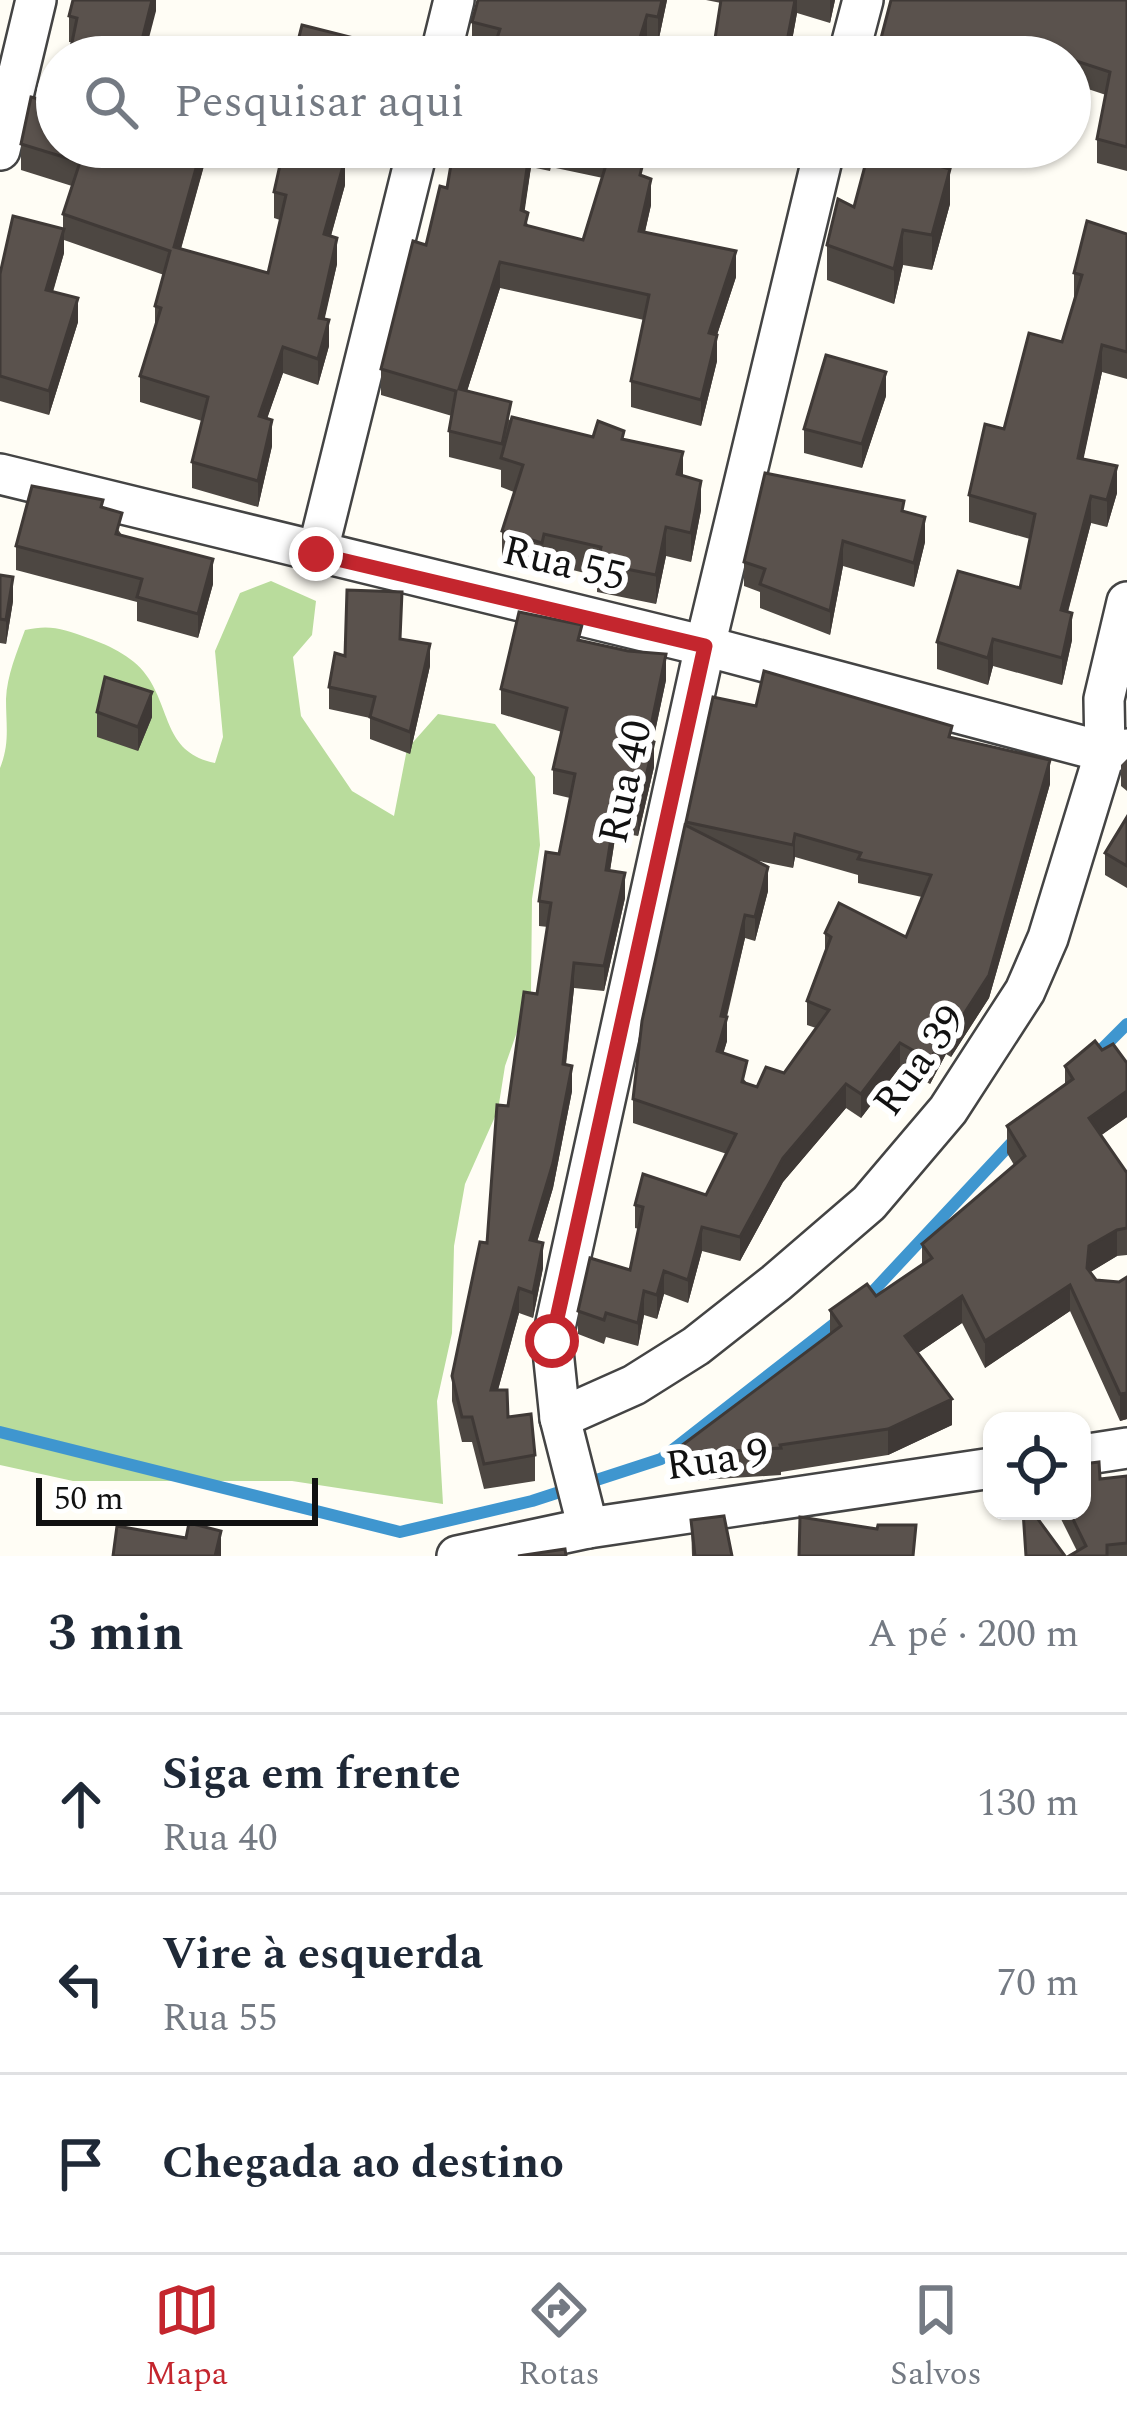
<!DOCTYPE html>
<html lang="pt">
<meta charset="utf-8">
<style>
:root{--surface:#fff;--page:#f6f6f7;--text:#1f2937;--muted:#747a83;--line:#e0e1e3;--accent:#c4262e}
body{margin:0;font-family:Spectral,serif;background:var(--page);color:var(--text)}
.controls{position:absolute;right:36px;bottom:36px;display:grid;overflow:hidden;border-radius:24px;box-shadow:0 3px 9px #0004}
.controls button{width:108px;height:108px;display:grid;place-items:center;padding:0;border:0;border-bottom:3px solid var(--line);background:var(--surface);color:var(--text);font:60px sans-serif}
.scale{position:absolute;left:36px;bottom:30px;width:282px;box-sizing:border-box;padding-left:12px;border:6px solid #111;border-top:0;font-size:33px;line-height:42px;white-space:nowrap;color:#111;-webkit-text-stroke:9px #fff;paint-order:stroke}
.stop{position:absolute;width:36px;height:36px;margin:-27px;border:9px solid #c4262e;border-radius:50%;background:#fff}
.stop.end{background:#c4262e;border-color:#fff;box-shadow:0 3px 12px #0008}
.list{margin:0;padding:0;list-style:none}
h2{display:flex;justify-content:space-between;align-items:center;height:156px;margin:0;padding:0 48px;font-size:51px}
h2 small{font-size:39px;font-weight:400;color:var(--muted)}
.list li{display:grid;grid-template-columns:78px 1fr auto;gap:36px;align-items:center;box-sizing:border-box;height:180px;padding:0 48px;border-top:3px solid var(--line)}
.list b{display:block;font-size:45px;white-space:nowrap}
.list p{margin:0;font-size:39px;white-space:nowrap;color:var(--muted)}
.list em{font-size:39px;font-style:normal;color:var(--muted)}
.icon{flex:none;width:66px;height:66px;fill:none;stroke:currentColor;stroke-width:2;stroke-linecap:round;stroke-linejoin:round}
.map{position:relative;flex:none;width:1127px;height:1556px;overflow:hidden}
.search{position:absolute;background:var(--surface);box-shadow:0 3px 9px #0004;left:36px;right:36px;top:36px;height:132px;display:flex;align-items:center;gap:30px;box-sizing:border-box;padding:0 42px;border-radius:66px;color:var(--muted);font-size:45px}
.sheet{height:696px;background:var(--surface)}
nav{display:flex;justify-content:space-around;align-items:center;box-sizing:border-box;height:168px;border-top:3px solid var(--line);background:var(--surface);font-size:33px;color:var(--muted)}
nav a{display:grid;justify-items:center;gap:6px}
nav .on{color:var(--accent)}
.map>svg:first-child{display:block}
.forest{fill:#b9dc9c}
.lines{fill:none;stroke-linecap:round;stroke-linejoin:round}
.stream{stroke:#3f96cf;stroke-width:12}
.minor-casing{stroke:#444;stroke-width:44}
.minor{stroke:#fff;stroke-width:39}
.wall{fill:#4d4742;fill-rule:evenodd}
.shaded-wall{fill:#3f3936}
.building{fill:#5a524d;stroke:#3f3936;stroke-width:3}
.route{stroke:#c4262e;stroke-width:15}
.labels{text-anchor:middle;dominant-baseline:central;stroke-width:12;stroke-linejoin:round;paint-order:stroke}
.street-label{font-size:42px;fill:#111;stroke:#fff}
</style>
<div class="map">
<svg width="1127" height="1556" viewBox="0 0 1127 1556">
<rect width="100%" height="100%" fill="#fffdf5"/>
<path class="forest" d="M271 581 316 601 312 635 293 657 301 716 352 791 394 816 407 749 438 714 495 724 535 777 540 845 532 899 531 992 505 1066 498 1110 465 1184 454 1246 452 1333 437 1401 443 1504 292 1481H73L0 1465V768C10 743 6 726 6 699 7 675 17 652 25 630 50 624 64 629 88 638 111 646 136 658 149 679 171 714 166 753 215 763L223 737 215 651 240 593Z"/>
<g class="lines">
<g class="stream">
<path d="M1090 1061 1127 1024"/>
<path d="M864 1301 1018 1136"/>
<path d="M0 1432 400 1532 532 1501 661 1459 843 1317"/>
</g>
<defs>
<g id="minor">
<path d="M440 57 454 0"/>
<path d="M848 57 863 0"/>
<path d="M0 150 36 0"/>
<path d="M0 474 705 646 1105 752 1127 749"/>
<path d="M317 554 418 147"/>
<path d="M560 1418 634 1385 696 1346 776 1283 869 1203 948 1110 1025 991 1048 938 1105 752 1104 699 1127 602"/>
<path d="M1082 1455 1127 1448"/>
<path d="M588 1528 560 1418 552 1341 705 646 825 147"/>
<path d="M457 1556 588 1528 992 1468"/>
</g>
</defs>
<use href="#minor" class="minor-casing"/>
<use href="#minor" class="minor"/>
</g>
<g class="wall">
<path d="M156 0V11L72 42H69V16Z"/>
<path d="M667 0 658 43 647 41 492 53 472 48V22Z"/>
<path d="M706 0H835L830 23 797 13 789 57H714V45L721 3Z"/>
<path d="M1127 0V171L1097 163V139L1106 95 1070 83V57H872L879 46Z"/>
<path d="M21 144 57 147H277L272 164 209 148 181 249 268 273 280 220 274 218V192L345 185 331 236 337 264 324 319 329 346 318 385 283 373 267 418 272 446 258 507 192 488V462L202 421 140 402V376L155 327V306L164 275 64 240V253L53 292 78 322 49 415 0 401V274L63 229V214L72 186 21 170Z"/>
<path d="M461 147H619L617 157 643 176 651 205 645 232 736 277 717 335V361L701 426 631 407V381L644 320 500 288 467 391 511 421 593 437 624 440 683 476 701 510 691 562 666 556 656 604 597 592V576L544 563 542 572 502 560V531L514 492 501 487V470L449 457V431L452 416 381 395V369ZM531 167 550 171 551 167 603 178 583 240 528 226 524 211Z"/>
<path d="M734 147H790L788 166 734 155Z"/>
<path d="M950 204 932 270 903 265 894 304 827 280V245L854 207Z"/>
<path d="M1127 234V379L1102 372 1083 459 1117 493 1107 527 1091 523 1068 612 1072 640 1062 685 993 666 988 685 937 669V642L1020 588 1030 539 969 522V495L1004 429 1062 342 1074 300V273Z"/>
<path d="M886 396 862 468 804 453V429Z"/>
<path d="M103 508 122 535 213 584 198 638 137 621V602L16 570V546Z"/>
<path d="M904 512 925 542 914 587 843 566 830 635 760 608V592L744 586V562Z"/>
<path d="M0 575 13 601 6 644 0 643Z"/>
<path d="M401 639 430 666 410 754 370 739V718L329 709V687L345 656Z"/>
<path d="M582 641 666 680 653 741 654 767 638 836 616 832 610 871 625 898 604 991 574 988 566 1065 572 1091 553 1188 537 1242 543 1268 533 1318 519 1313 498 1390 508 1417 535 1455V1481L484 1489 472 1442H462L452 1401V1376L487 1243 508 1106 537 994 548 927 539 926V901L559 854 570 798 553 794V769L562 732 501 714V689Z"/>
<path d="M756 706 952 737 1050 784 989 998 951 1057 946 1054 930 1084 900 1067 861 1118 846 1108 783 1182 740 1261 702 1251 688 1303 664 1294 657 1319 644 1315 638 1346 606 1337 604 1344 578 1334V1311L630 1270 639 1229 635 1228V1205L706 1195 727 1154 633 1123V1099L686 822ZM795 857 858 875V883L922 897 906 937 825 933V954L807 1001V1025L816 1028 784 1073 757 1087 747 1083 723 1053 727 1041V1017L745 938 755 941 768 891 754 860 793 868Z"/>
<path d="M97 712 152 717 138 751 97 737Z"/>
<path d="M1127 759V791L1121 786V765Z"/>
<path d="M1127 817V888L1105 875V853Z"/>
<path d="M1102 1050 1127 1063V1117L1101 1135 1127 1173V1255L1117 1256 1090 1272 1096 1280 1119 1282 1127 1277V1419L1120 1421 1070 1311 985 1368 962 1323 918 1353 952 1425 888 1455 781 1472V1475L669 1482V1455L830 1334V1310L876 1296 922 1264V1244L1014 1165 1007 1153V1126L1065 1085V1066Z"/>
<path d="M1127 1476V1556H1069L1077 1551 1057 1511H1082L1100 1479Z"/>
<path d="M691 1520 732 1556H692Z"/>
</g>
<g class="shaded-wall">
<path d="M152 0H156V11L144 57 142 40Z"/>
<path d="M662 0H667L658 43V17Z"/>
<path d="M795 0H797V13L789 57H784Z"/>
<path d="M830 0H835L830 23Z"/>
<path d="M647 15V41L642 57H634Z"/>
<path d="M202 147H209L174 273V247Z"/>
<path d="M531 147V167L521 236V210Z"/>
<path d="M345 159V185L324 260V234Z"/>
<path d="M950 169V204L932 270V235Z"/>
<path d="M651 179V205L639 257V231Z"/>
<path d="M64 229V253L46 314V290Z"/>
<path d="M903 230V265L894 304V269Z"/>
<path d="M337 238V264L319 344V318Z"/>
<path d="M736 251V277L709 359V333Z"/>
<path d="M500 262V288L459 416V389Z"/>
<path d="M78 298V322L49 415V391Z"/>
<path d="M329 320V346L318 385V359Z"/>
<path d="M717 335V361L701 426V400Z"/>
<path d="M1102 345V372L1078 485V458Z"/>
<path d="M283 347V373L259 442V416Z"/>
<path d="M886 372V396L862 468V444Z"/>
<path d="M272 420V446L258 507V481Z"/>
<path d="M683 452V481L677 474Z"/>
<path d="M1117 466V493L1107 527V500Z"/>
<path d="M701 481V510L691 562V533Z"/>
<path d="M1091 496V523L1061 637V610Z"/>
<path d="M925 517V542L914 587V563Z"/>
<path d="M666 527V556L656 604V575Z"/>
<path d="M843 541V566L830 635V611Z"/>
<path d="M213 559V584L198 638V614Z"/>
<path d="M13 577V601L6 644V620Z"/>
<path d="M1072 613V640L1062 685V658Z"/>
<path d="M993 639V666L988 685V658Z"/>
<path d="M430 644V666L410 754V732Z"/>
<path d="M666 654V680L648 765V740Z"/>
<path d="M152 692V717L138 751V727Z"/>
<path d="M654 742V767L638 836V811Z"/>
<path d="M1050 760V784L989 998 951 1057V1034Z"/>
<path d="M616 807V832L606 895V870Z"/>
<path d="M795 834V857L793 868V845Z"/>
<path d="M768 867V891L755 941V917Z"/>
<path d="M625 873V898L604 991V966Z"/>
<path d="M745 915V938L724 1026 727 1017V1041L717 1075V1051L721 1016Z"/>
<path d="M574 963V988L563 1089V1064Z"/>
<path d="M946 1031V1054L930 1084V1060Z"/>
<path d="M900 1043V1067L861 1118V1094Z"/>
<path d="M572 1066V1091L553 1188 530 1265V1240Z"/>
<path d="M846 1084V1108L783 1182 740 1261V1237L783 1158Z"/>
<path d="M1127 1091V1117L1089 1144V1118Z"/>
<path d="M702 1227V1251L688 1303V1280Z"/>
<path d="M1117 1230V1256L1089 1273 1087 1268 1089 1246Z"/>
<path d="M543 1243V1268L533 1318V1293Z"/>
<path d="M664 1271V1294L657 1319V1295Z"/>
<path d="M1070 1285V1311L985 1368V1341Z"/>
<path d="M519 1288V1313L491 1415V1390Z"/>
<path d="M644 1291V1315L638 1346V1323Z"/>
<path d="M962 1296V1323L905 1362V1336Z"/>
<path d="M1127 1393V1419L1120 1421V1394Z"/>
<path d="M952 1399V1425L888 1455V1429Z"/>
<path d="M221 1531V1556H215Z"/>
</g>
<g class="building">
<path d="M73 0H152L142 40 162 45V50L193 57H69L77 18 69 16Z"/>
<path d="M478 0H662L658 17 647 15 634 57H491L500 29 472 22Z"/>
<path d="M721 0H795L784 57H750L751 54 714 45Z"/>
<path d="M891 0H1127V147L1097 139 1110 72 1070 59V57L1057 55V57H872L875 44 879 46Z"/>
<path d="M302 25 378 44 376 57H294Z"/>
<path d="M31 97 57 104V147H202L174 247 268 273 286 195 274 192 284 147 345 159 324 234 337 238 319 318 329 320 318 359 283 347 259 416 272 420 258 481 192 462 208 397 140 376 161 308 155 306 170 251 63 214 80 162 21 144Z"/>
<path d="M454 147H530L521 210 528 213 525 225 583 240 609 155 643 163 640 175 651 179 639 231 736 251 709 333 717 335 701 400 631 381 649 295 500 262 459 389 511 402 502 444 449 431 456 391 381 369 413 241 426 245 440 186 447 188Z"/>
<path d="M580 147H613L612 153Z"/>
<path d="M870 147 950 169 932 235 903 230 894 269 827 245 838 199 854 207Z"/>
<path d="M13 216 64 229 46 290 78 298 49 391 0 376V274Z"/>
<path d="M1087 221 1127 234V352L1102 345 1078 458 1117 466 1107 500 1091 496 1061 610 1072 613 1062 658 993 639 988 658 937 642 958 571 1020 588 1035 514 969 495 985 424 1004 429 1029 333 1062 342 1082 275 1074 273Z"/>
<path d="M826 355 886 372 862 444 804 429Z"/>
<path d="M512 417 593 437 598 421 624 431 622 439 683 452 677 474 701 481 691 533 666 527 656 575 597 563 601 547 544 534 542 543 502 531 523 465 501 458Z"/>
<path d="M765 473 904 501 902 511 925 517 914 563 843 541 830 611 760 584 765 569 744 562Z"/>
<path d="M32 486 103 500 101 507 122 513 116 534 213 559 198 614 137 597 142 579 16 546Z"/>
<path d="M0 575 13 577 6 620 0 619Z"/>
<path d="M347 590 402 592 400 639 430 644 410 732 370 717 375 697 329 687 335 653 345 656Z"/>
<path d="M519 612 582 625 578 640 628 651 666 654 648 740 654 742 638 811 616 807 606 870 625 873 604 966 574 963 563 1064 572 1066 553 1163 530 1240 543 1243 533 1293 519 1288 491 1390H507L508 1417 531 1414 535 1455 484 1464 472 1417H462L452 1376 480 1242 487 1243 497 1105 508 1106 524 992 537 994 551 903 539 901 546 852 559 854 575 774 553 769 567 708 501 689Z"/>
<path d="M764 671 952 726 949 737 1050 760 989 975 951 1034 946 1031 930 1060 900 1043 861 1094 846 1084 783 1158 740 1237 702 1227 688 1280 664 1271 657 1295 644 1291 638 1323 606 1313 604 1320 578 1311 590 1258 630 1270 643 1207 635 1205 643 1174 706 1195 736 1134 633 1099 642 1021 685 825 768 867 755 917 745 915 721 1016 727 1017 717 1051 747 1061 742 1082 757 1087 766 1067 784 1073 829 1010 807 1001 831 937 825 933 839 903 906 937 931 875 858 859 861 853 795 834 793 845 686 822 713 697 756 706Z"/>
<path d="M105 677 152 692 138 727 97 712Z"/>
<path d="M1127 817V866L1105 853Z"/>
<path d="M1095 1041 1102 1050 1113 1044 1127 1063V1091L1089 1118 1127 1173V1228L1117 1230 1089 1246 1087 1268 1096 1280 1119 1282 1127 1277V1393L1120 1394 1070 1285 985 1341 962 1296 905 1336 952 1399 888 1429 780 1445 781 1448 669 1455 841 1326 830 1310 867 1284 876 1296 932 1258 922 1244 1025 1156 1007 1126 1073 1079 1065 1066Z"/>
<path d="M1099 1462 1100 1479 1127 1476V1543L1107 1545V1556H1069L1086 1546 1069 1511H1082V1464Z"/>
<path d="M1023 1511H1032L1065 1556H1026Z"/>
<path d="M724 1516 732 1556H695L691 1520Z"/>
<path d="M800 1517 877 1529 878 1525H916L913 1556H799Z"/>
<path d="M189 1523 221 1531 215 1556H113L117 1526 186 1538Z"/>
<path d="M565 1549 566 1556H518Z"/>
</g>
<g class="lines">
<path class="route" d="M316 554 705 646 552 1341"/>
</g>
<g class="labels">
<g class="street-label">
<text transform="translate(564 564) rotate(13)">Rua 55</text>
<text transform="translate(626 782) rotate(-78)">Rua 40</text>
<text transform="translate(920 1061) rotate(-54)">Rua 39</text>
<text transform="translate(717 1460) rotate(-8)">Rua 9</text>
</g>
</g>
</svg>
<div class="controls">
<button><svg class="icon" aria-label="locate" viewBox="0 0 24 24"><circle cx="12" cy="12" r="6"/><path d="M12 2v4M12 18v4M2 12h4M18 12h4"/></svg></button>
</div>
<div class="scale">50 m</div>
<div class="stop" style="left:552px;top:1341px"></div>
<div class="stop end" style="left:316px;top:554px"></div>
<div class="search"><svg class="icon" aria-label="search" viewBox="0 0 24 24"><circle cx="10" cy="10" r="6"/><path d="M15 15l6 6"/></svg>Pesquisar aqui</div>
</div>
<section class="sheet">
<h2>3 min<small>A pé · 200 m</small></h2>
<ul class="list">
<li><svg class="icon" aria-label="ahead" viewBox="0 0 24 24"><path d="M12 20V5M6 11l6-6 6 6"/></svg><div><b>Siga em frente</b><p>Rua 40</p></div><em>130 m</em></li>
<li><svg class="icon" aria-label="left" viewBox="0 0 24 24"><path d="M17 20v-9H6M10 6l-5 5 5 5"/></svg><div><b>Vire à esquerda</b><p>Rua 55</p></div><em>70 m</em></li>
<li><svg class="icon" aria-label="arrive" viewBox="0 0 24 24"><path d="M6 21V4h12l-3 4 3 4H6"/></svg><div><b>Chegada ao destino</b></div></li>
</ul>
</section>
<nav>
<a class="on"><svg class="icon" aria-label="map" viewBox="0 0 24 24"><path d="M3 6l6-2 6 2 6-2v14l-6 2-6-2-6 2zM9 4v14M15 6v14"/></svg>Mapa</a>
<a><svg class="icon" aria-label="directions" viewBox="0 0 24 24"><path d="M12 3l9 9-9 9-9-9zM9 14v-3h6M13 9l2 2-2 2"/></svg>Rotas</a>
<a><svg class="icon" aria-label="saved" viewBox="0 0 24 24"><path d="M7 4h10v16l-5-4-5 4z"/></svg>Salvos</a>
</nav>
